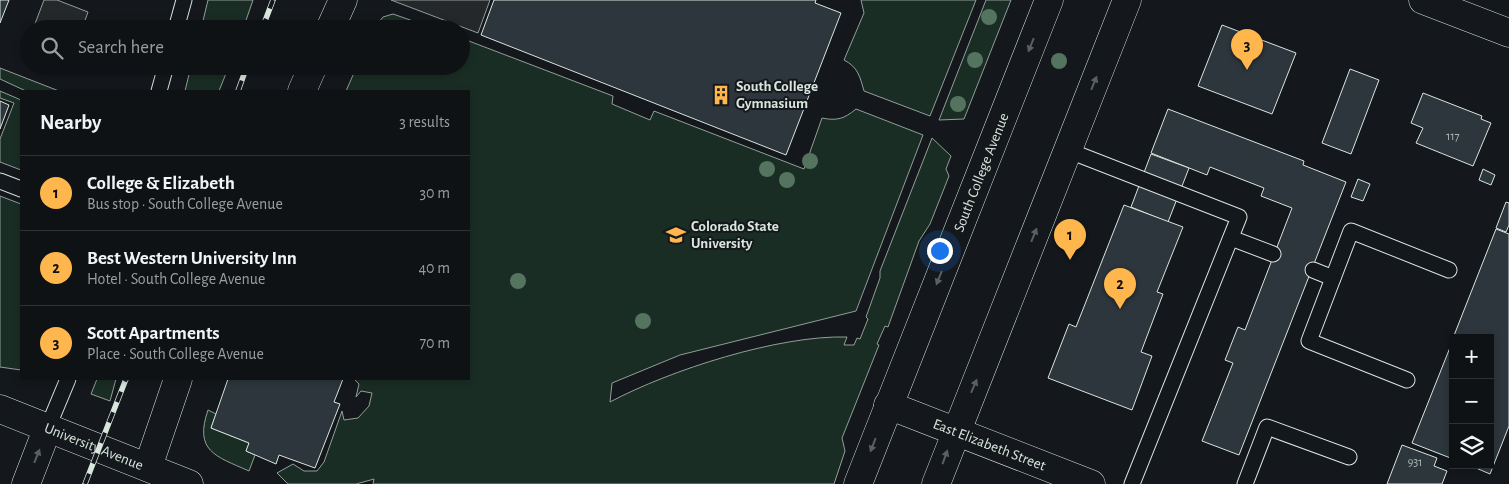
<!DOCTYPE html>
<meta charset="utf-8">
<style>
:root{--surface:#0f1215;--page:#181b1e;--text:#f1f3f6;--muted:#9b9ea0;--line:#2f3234;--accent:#ffb74d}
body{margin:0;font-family:"Alegreya Sans",sans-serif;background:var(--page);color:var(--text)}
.controls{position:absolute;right:15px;bottom:15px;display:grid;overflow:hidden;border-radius:0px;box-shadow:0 2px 8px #0003}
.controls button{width:45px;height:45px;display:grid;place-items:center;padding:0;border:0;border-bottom:1px solid var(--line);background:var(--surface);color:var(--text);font:25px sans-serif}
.you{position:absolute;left:939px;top:250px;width:18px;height:18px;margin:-12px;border:4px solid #fff;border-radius:50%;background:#1a73e8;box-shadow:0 0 0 8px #1a73e833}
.badge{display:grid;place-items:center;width:32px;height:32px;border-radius:50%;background:var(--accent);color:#111;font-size:16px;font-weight:700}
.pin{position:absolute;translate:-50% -41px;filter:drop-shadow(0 1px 2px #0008)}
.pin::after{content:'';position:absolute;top:26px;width:18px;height:15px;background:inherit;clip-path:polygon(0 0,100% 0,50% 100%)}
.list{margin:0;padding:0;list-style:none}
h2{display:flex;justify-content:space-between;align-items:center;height:65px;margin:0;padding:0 20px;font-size:21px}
h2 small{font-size:16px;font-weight:400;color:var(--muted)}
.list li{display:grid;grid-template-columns:32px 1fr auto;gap:15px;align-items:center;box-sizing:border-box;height:75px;padding:0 20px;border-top:1px solid var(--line)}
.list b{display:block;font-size:19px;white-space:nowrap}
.list p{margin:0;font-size:16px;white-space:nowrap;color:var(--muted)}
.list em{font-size:16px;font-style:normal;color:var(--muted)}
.icon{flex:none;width:28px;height:28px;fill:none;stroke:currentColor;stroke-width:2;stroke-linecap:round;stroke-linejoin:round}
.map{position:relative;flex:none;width:1509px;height:484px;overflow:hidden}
.search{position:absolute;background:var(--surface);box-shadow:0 2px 8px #0003;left:20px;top:20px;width:450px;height:55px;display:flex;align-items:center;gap:12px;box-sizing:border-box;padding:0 18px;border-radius:28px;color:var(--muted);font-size:19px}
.panel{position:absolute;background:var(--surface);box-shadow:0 2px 8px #0003;left:20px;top:90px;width:450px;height:290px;border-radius:0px}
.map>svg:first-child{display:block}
.green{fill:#1a2d24;stroke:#939e99}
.parking{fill:#24282b;stroke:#939e99}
.building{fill:#2c363c;stroke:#d8e6dc}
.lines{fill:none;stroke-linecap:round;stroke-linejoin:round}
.lane-casing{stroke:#d8e6dc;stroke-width:17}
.street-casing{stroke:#d8e6dc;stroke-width:29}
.highway-casing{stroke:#d8e6dc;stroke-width:29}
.lane{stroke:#14181c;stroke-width:15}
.street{stroke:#14181c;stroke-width:28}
.highway{stroke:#14181c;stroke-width:28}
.rail-casing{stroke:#d8e6dc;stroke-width:5.5}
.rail{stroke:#14181c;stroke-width:4;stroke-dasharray:11;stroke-linecap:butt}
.tree{fill:#55745f}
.oneway{fill:#59605f}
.labels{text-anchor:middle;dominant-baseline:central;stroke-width:4;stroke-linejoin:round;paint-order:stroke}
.number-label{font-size:12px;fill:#adbab4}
.poi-label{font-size:15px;font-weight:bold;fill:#d8e6dc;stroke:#14181c;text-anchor:start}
.street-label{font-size:15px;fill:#d8e6dc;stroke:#14181c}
</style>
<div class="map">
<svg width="1509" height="484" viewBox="0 0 1509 484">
<rect width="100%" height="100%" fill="#14181c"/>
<g class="green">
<path d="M208 0H253L243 29H201Z"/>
<path d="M861 0H976L930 116 864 91C860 77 858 67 844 60L864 13Z"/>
<path d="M986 0H1011L964 119 939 120Z"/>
<path d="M393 14 436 29H373L383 17Z"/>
<path d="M461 38 613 96 612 104 650 120 654 111 804 169 822 118C837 121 844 119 856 109L923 135 856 311 680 355 612 383 610 402C670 370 779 335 847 337L844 345H854L857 338 860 339 868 319 866 317 880 278V271L932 138 951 156 946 169 949 176 930 224 919 241 888 327 885 326 877 344 879 345 842 438 845 451 834 484H373L374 479 356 484H288L277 473 293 464 304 471H317L324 462 342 411 344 420 358 418 369 406 372 393 361 391 356 397 359 384 354 379H469V91H346L357 66H461Z"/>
<path d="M191 66H229L219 91H185Z"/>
<path d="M0 68 59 91H26L0 79Z"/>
<path d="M0 91 21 100V170L0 162V139L14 103 0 98Z"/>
<path d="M0 196 21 204V370L0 367Z"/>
<path d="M97 379H116L110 401 91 394Z"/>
<path d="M208 410 216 414 211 428 249 443 246 451 255 455 249 471C215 456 194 451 208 410Z"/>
</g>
<g class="parking">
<path d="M44 0H57L88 12 82 29H33Z"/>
<path d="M391 0H490L478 33Z"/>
</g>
<g class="building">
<path d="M0 0H9L0 23Z"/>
<path d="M494 0H816L815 3 841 13 786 155 481 35Z"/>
<path d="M1222 25 1296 53 1272 114 1198 86Z"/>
<path d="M1350 69 1379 80 1351 154 1322 143Z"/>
<path d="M1423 93 1482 116 1481 119 1491 123 1473 166 1416 143 1423 128 1411 123Z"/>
<path d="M0 101 9 105 0 129Z"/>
<path d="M1168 109 1304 161 1303 165 1346 182 1239 455 1202 441 1233 363 1225 360 1238 327 1245 330 1292 208 1261 196 1264 188 1210 167 1207 175 1151 153Z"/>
<path d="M1151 154 1189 168 1168 222 1131 207Z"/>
<path d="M1483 169 1495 175 1491 185 1479 180Z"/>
<path d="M1358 179 1370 184 1363 201 1351 197Z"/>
<path d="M1506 202 1509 203V225L1506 232 1496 228Z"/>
<path d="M1124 205 1183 227 1157 292 1163 294 1141 352 1152 356 1132 410 1048 378 1069 324 1076 327Z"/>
<path d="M1496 229 1509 234V426L1490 474 1469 465H1490V338H1453Z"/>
<path d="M1453 340V459L1412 443Z"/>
<path d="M228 379H343L334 402 340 404 315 468 279 455 276 464 246 451 249 443 211 428Z"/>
<path d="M1402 445 1437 458 1434 466 1447 471 1442 484H1387Z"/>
</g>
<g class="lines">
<defs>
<g id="lane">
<path d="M176 29 184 0"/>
<path d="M159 91 166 66"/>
<path d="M1067 150 1239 217 1132 484"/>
<path d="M0 181 21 189"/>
<path d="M1231 238 1273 254"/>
<path d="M1313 270 1333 278"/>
<path d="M1407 380 1309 341 1351 231 1449 270"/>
<path d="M48 427 68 379"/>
<path d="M1245 484 1267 427 1349 457"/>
</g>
<g id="street">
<path d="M1423 0 1509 33"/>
<path d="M330 29 343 0"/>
<path d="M302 91 313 66"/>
<path id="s1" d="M888 405 1091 484"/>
<path id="s2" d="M0 409 189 484"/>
<path d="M148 467 178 379"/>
<path d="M26 484 48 427"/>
</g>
<g id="highway">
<path id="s3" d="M858 484 1049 0"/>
<path d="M936 484 1127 0"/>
</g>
</defs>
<use href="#lane" class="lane-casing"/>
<use href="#street" class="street-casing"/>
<use href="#highway" class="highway-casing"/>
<use href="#lane" class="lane"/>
<use href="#street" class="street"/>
<use href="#highway" class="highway"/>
<defs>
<g id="rail">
<path d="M262 29 273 0"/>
<path d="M238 91 247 66"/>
<path d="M85 484 126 379"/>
</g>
</defs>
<use href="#rail" class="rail-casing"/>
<use href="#rail" class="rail"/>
</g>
<g class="tree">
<circle cx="989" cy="17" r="8"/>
<circle cx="975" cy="60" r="8"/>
<circle cx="1059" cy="61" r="8"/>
<circle cx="958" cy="104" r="8"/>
<circle cx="810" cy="161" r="8"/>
<circle cx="767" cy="169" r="8"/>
<circle cx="787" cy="180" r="8"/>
<circle cx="518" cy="281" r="8"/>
<circle cx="643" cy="321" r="8"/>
</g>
<defs><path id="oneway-solid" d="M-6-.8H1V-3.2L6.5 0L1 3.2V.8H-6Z" transform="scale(1.25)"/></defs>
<g class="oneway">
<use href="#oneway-solid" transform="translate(1031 45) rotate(112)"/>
<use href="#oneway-solid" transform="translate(1094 83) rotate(-68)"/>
<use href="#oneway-solid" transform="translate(1034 235) rotate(-68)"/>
<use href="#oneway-solid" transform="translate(939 278) rotate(112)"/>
<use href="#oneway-solid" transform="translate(974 386) rotate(-67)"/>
<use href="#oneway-solid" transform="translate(873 445) rotate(111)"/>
<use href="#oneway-solid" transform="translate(37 456) rotate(-68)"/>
<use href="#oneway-solid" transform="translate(945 457) rotate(-70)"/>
</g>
<defs>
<symbol id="building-bare" viewBox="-9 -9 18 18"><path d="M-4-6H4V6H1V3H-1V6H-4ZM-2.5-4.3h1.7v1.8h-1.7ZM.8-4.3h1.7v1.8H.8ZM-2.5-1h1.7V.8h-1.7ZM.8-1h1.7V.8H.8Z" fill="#ffb74d" stroke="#14181c" stroke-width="2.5" paint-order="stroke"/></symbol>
<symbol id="university-bare" viewBox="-9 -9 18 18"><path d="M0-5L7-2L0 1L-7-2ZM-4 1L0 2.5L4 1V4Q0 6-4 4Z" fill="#ffb74d" stroke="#14181c" stroke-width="2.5" paint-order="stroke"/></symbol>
</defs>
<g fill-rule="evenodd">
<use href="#building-bare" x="707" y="81" width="28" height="28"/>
<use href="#university-bare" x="662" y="221" width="28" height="28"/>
</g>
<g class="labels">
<g class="number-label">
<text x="1453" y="136">117</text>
<text x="1415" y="462">931</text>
</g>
<g class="poi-label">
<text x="736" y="86">South College<tspan x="736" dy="17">Gymnasium</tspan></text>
<text x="691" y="226">Colorado State<tspan x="691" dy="17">University</tspan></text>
</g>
<g class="street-label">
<text stroke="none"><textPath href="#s3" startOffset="335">South College Avenue</textPath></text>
<text stroke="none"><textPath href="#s1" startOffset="109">East Elizabeth Street</textPath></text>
<text stroke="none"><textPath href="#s2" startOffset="101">University Avenue</textPath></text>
</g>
</g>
</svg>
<div class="controls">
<button>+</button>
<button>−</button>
<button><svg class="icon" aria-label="layers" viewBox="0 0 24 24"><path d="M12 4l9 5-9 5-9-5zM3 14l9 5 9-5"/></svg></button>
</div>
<div class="you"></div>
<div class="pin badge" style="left:1070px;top:260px">1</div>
<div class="pin badge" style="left:1120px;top:309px">2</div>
<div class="pin badge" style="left:1247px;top:70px">3</div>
<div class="search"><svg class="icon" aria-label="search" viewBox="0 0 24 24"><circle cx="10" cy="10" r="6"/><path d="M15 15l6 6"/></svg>Search here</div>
<section class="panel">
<h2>Nearby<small>3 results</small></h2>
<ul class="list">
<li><span class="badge">1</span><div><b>College &amp; Elizabeth</b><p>Bus stop · South College Avenue</p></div><em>30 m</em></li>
<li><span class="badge">2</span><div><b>Best Western University Inn</b><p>Hotel · South College Avenue</p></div><em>40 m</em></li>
<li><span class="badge">3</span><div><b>Scott Apartments</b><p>Place · South College Avenue</p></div><em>70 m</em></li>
</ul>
</section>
</div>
